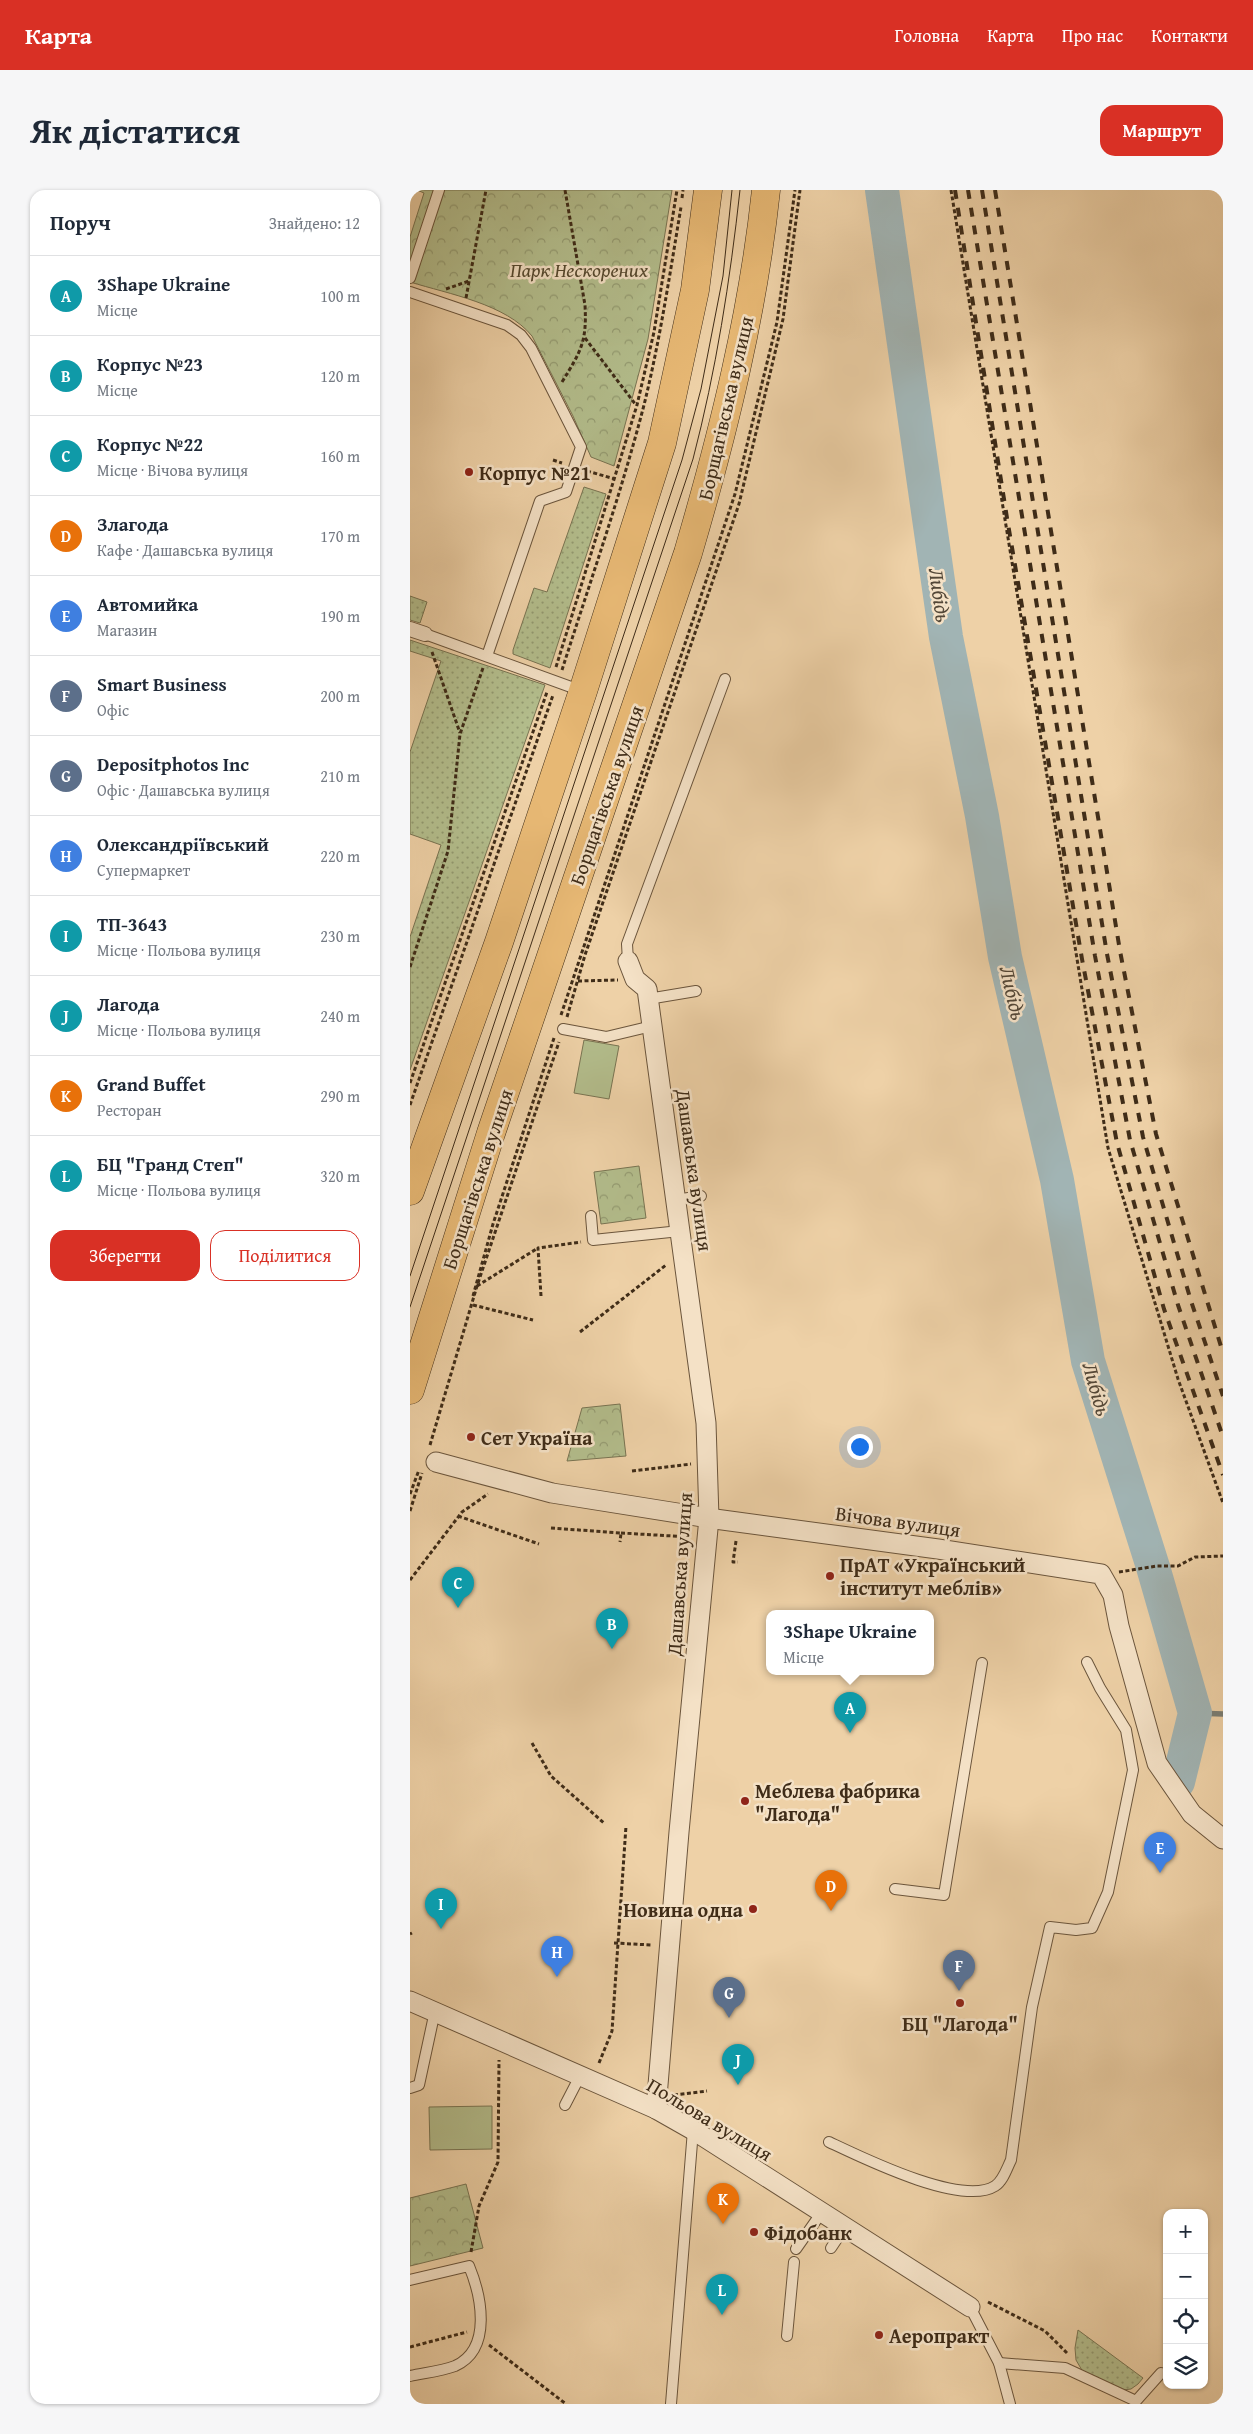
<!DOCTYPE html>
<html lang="uk">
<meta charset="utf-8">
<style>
:root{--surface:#fff;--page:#f6f6f7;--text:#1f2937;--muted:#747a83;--line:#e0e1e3;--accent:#d93025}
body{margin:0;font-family:"Gentium Book Plus",serif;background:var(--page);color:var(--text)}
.controls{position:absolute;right:15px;bottom:15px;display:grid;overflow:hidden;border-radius:10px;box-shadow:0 1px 4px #0004}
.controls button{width:45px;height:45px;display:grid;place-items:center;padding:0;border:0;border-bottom:1px solid var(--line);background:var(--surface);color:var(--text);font:25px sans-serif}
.you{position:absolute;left:449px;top:1256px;width:18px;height:18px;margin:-12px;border:4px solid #fff;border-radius:50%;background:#1a73e8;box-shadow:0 0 0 8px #1a73e833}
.badge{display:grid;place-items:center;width:32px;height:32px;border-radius:50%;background:var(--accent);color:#fff;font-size:16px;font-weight:700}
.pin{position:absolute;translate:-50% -41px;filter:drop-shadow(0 1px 2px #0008)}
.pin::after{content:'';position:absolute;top:26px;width:18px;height:15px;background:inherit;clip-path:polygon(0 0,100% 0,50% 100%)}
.popup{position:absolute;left:356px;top:1420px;width:168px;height:65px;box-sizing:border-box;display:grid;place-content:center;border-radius:10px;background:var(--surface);filter:drop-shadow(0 1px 4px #0005);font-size:16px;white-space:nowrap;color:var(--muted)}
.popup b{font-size:19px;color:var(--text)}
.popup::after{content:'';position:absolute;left:50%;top:100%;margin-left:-10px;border:10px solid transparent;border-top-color:var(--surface)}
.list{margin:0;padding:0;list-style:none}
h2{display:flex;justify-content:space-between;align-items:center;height:65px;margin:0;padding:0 20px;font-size:21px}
h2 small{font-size:16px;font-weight:400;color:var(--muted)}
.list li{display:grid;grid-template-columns:32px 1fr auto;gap:15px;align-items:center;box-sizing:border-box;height:80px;padding:0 20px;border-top:1px solid var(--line)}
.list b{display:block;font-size:19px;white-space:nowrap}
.list p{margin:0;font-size:16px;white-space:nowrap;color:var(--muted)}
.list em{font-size:16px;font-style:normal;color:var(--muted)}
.actions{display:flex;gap:10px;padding:15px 20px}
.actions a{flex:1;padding:11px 0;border:1px solid var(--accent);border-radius:15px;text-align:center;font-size:18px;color:var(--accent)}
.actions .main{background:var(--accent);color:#fff}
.icon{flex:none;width:28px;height:28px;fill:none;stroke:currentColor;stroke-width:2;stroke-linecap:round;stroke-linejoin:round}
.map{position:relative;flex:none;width:813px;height:2214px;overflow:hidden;border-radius:15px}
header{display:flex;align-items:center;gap:30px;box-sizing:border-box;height:70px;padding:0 25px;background:var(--accent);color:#fff}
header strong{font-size:24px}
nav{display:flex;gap:28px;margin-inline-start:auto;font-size:18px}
.intro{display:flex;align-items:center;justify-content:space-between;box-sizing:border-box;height:120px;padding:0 30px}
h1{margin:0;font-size:35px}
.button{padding:12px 22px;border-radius:15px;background:var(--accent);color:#fff;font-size:18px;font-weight:700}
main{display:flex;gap:30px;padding:0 30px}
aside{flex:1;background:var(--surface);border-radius:15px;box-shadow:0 1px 4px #0004}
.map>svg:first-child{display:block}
.grass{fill:url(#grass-dots);stroke:#797452}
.park{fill:url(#park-crowns);stroke:#797452}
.pitch{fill:#b3bd8c;stroke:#797452}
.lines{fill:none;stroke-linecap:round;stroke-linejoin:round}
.stream{stroke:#7a7e76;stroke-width:5.5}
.river{stroke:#a1b4b4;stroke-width:34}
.service-casing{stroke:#6b553c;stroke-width:12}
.pedestrian-casing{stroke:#6b553c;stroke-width:16}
.minor-casing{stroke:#6b553c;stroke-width:21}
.primary-casing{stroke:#3f2c18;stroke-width:29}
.path{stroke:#3f2c18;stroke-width:3;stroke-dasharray:4 2.5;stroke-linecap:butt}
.service{stroke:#f4e1c6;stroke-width:10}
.pedestrian{stroke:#f4e1c6;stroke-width:14}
.minor{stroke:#f4e1c6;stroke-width:19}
.primary{stroke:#e7b874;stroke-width:28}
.tram{stroke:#3f2c18;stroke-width:1}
.rail{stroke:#3f2c18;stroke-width:4;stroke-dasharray:9 9;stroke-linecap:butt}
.poi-dot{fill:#8f2418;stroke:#f4e1c6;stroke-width:2}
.labels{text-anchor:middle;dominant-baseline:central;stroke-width:5;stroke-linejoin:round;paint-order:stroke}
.park-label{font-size:20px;font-style:italic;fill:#56492f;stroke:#f4e1c6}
.street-label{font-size:20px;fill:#3f2c18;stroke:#f4e1c6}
.poi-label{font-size:20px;font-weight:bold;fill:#3f2c18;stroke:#f4e1c6;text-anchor:start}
.water-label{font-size:21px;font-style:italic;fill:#534737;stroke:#f4e1c6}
</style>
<header>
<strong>Карта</strong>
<nav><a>Головна</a><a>Карта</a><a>Про нас</a><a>Контакти</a></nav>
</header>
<div class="intro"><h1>Як дістатися</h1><a class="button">Маршрут</a></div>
<main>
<aside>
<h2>Поруч<small>Знайдено: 12</small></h2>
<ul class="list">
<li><span class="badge" style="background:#0f9aa8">A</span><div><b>3Shape Ukraine</b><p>Місце</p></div><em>100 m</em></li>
<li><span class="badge" style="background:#0f9aa8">B</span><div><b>Корпус №23</b><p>Місце</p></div><em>120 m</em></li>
<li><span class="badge" style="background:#0f9aa8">C</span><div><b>Корпус №22</b><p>Місце · Вічова вулиця</p></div><em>160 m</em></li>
<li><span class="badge" style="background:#e8710a">D</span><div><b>Злагода</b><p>Кафе · Дашавська вулиця</p></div><em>170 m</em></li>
<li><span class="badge" style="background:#3f7fe0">E</span><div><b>Автомийка</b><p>Магазин</p></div><em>190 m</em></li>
<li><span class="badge" style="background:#5c6f8a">F</span><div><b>Smart Business</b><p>Офіс</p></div><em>200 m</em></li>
<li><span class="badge" style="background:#5c6f8a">G</span><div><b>Depositphotos Inc</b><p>Офіс · Дашавська вулиця</p></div><em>210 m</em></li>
<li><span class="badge" style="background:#3f7fe0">H</span><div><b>Олександріївський</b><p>Супермаркет</p></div><em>220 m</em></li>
<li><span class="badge" style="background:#0f9aa8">I</span><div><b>ТП-3643</b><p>Місце · Польова вулиця</p></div><em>230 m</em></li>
<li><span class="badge" style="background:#0f9aa8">J</span><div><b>Лагода</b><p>Місце · Польова вулиця</p></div><em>240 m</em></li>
<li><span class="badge" style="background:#e8710a">K</span><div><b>Grand Buffet</b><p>Ресторан</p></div><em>290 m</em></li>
<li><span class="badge" style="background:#0f9aa8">L</span><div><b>БЦ &quot;Гранд Степ&quot;</b><p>Місце · Польова вулиця</p></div><em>320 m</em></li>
</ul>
<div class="actions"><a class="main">Зберегти</a><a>Поділитися</a></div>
</aside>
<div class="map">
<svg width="813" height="2214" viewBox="0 0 813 2214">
<defs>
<pattern id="grass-dots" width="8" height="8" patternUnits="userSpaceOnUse" patternTransform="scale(1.25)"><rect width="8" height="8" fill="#b3bd8c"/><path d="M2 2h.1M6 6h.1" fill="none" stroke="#939a71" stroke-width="1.8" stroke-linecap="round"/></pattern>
<pattern id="park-crowns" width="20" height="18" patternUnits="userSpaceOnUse" patternTransform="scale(1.25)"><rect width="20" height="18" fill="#b3bd8c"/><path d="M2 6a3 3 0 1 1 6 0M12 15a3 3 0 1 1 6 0" fill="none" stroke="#939a71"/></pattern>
</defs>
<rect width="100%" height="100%" fill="#eed1a7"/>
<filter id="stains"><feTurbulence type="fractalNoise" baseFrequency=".004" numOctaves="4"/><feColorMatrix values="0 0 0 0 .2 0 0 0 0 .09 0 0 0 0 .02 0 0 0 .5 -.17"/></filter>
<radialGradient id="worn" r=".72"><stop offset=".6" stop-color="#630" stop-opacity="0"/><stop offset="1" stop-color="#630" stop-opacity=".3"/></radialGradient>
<g class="grass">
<path d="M174 297 196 304 140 478 103 464V460L124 398 137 402Z"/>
<path d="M0 406 17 412 10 433 0 430Z"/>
<path d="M0 450 135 495 0 880V747L31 655 0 644V562L31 471 0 461Z"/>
<path d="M668 2140 733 2188 728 2194 721 2199 713 2200 673 2182 666 2170 665 2158Z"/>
</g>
<g class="park">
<path d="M7 0H262L238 149 204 276 181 267 163 226 122 146C96 114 39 104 0 92V47L14 3Z"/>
<path d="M229 976 236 1028 191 1034 184 982Z"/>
<path d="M210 1214 216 1266 157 1271 172 1218Z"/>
<path d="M56 1994 73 2058 0 2076V2008Z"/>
</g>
<g class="pitch">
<path d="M174 850 209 856 199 909 164 903Z"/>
<path d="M82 1916V1959L20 1960 19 1917Z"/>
</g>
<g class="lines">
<path class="stream" d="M785 1523 813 1524"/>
<path class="river" d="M472 0 536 447 572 626 595 767 647 990 678 1171 743 1377 785 1523 768 1592"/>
<defs>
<g id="service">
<path d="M0 88 29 0"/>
<path d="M0 102 97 135 111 145 121 158 171 257 156 302 130 311 77 466"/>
<path d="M15 444 172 501"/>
<path d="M218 771 217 754 315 489"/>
<path d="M238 809 286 801"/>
<path d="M153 839 196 847 242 836"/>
<path d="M266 1010 291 1006"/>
<path d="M181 1026 183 1050 270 1041"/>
<path d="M485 1699 534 1705 572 1473"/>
<path d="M0 1898 9 1895 25 1821"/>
<path d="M155 1915 170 1886"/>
<path d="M419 1952C453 1968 552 2017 585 1996 593 1991 597 1978 601 1970L622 1817 640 1737 666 1740 682 1738 698 1702 723 1580 716 1540 690 1498 677 1472"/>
<path d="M421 2058 435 2037"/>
<path d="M386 2059 412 2022"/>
<path d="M0 2090 59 2076C71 2105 83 2159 45 2176 32 2181 14 2183 0 2186"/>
<path d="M560 2117 589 2173 600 2214"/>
<path d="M377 2146 384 2072"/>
<path d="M589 2173 655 2178 726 2211 751 2183"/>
<path d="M261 2214 283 1940"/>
</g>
<path id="pedestrian" d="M0 439 15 444"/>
<g id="minor">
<path d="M218 771 225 789 237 799 296 1233 299 1328 269 1642 246 1919"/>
<path d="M26 1272 142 1303 305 1329 528 1359 691 1384 703 1405 709 1436 747 1573 782 1624 813 1649"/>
<path d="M0 1811 246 1919 283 1940 560 2117"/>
</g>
<g id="primary">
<path d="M0 1001 89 752 173 501 252 253 285 100 298 0"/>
<path d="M0 1200 81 943 278 363C313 244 343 124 356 0"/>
</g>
</defs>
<use href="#service" class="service-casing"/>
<use href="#pedestrian" class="pedestrian-casing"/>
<use href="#minor" class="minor-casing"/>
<use href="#primary" class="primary-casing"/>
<g class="path">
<path d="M541 0 698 958 768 1189 813 1313"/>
<path d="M272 8 273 0"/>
<path d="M36 99 59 91"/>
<path d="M56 108 76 0"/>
<path d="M175 148 226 215"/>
<path d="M152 192C171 161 177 152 175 115L155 0"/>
<path d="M143 270 152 273"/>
<path d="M177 281 205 289"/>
<path d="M22 462 50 543"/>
<path d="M146 477 227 215 244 142 267 0"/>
<path d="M152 480C180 392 211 304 234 215 250 150 260 83 271 17"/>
<path d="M0 777 38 661 50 544 73 478"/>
<path d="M168 791 208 790"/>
<path d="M151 825 325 304 367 132 385 0"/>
<path d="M157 827 175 765 329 314 373 129 390 0"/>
<path d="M0 893 137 502"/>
<path d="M0 915 143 505"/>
<path d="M67 1096 128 1058"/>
<path d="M63 1106 83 1034 144 848"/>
<path d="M131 1106 128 1058 171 1052"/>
<path d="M63 1115 123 1130"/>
<path d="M170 1142 256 1075"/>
<path d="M20 1255 67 1096 149 852"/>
<path d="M222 1281 281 1274"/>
<path d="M0 1304 9 1280"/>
<path d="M0 1321 12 1283"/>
<path d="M48 1326 129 1354"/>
<path d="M141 1338 211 1343 210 1352"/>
<path d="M211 1343 280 1347"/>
<path d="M326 1351 323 1372H328"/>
<path d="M709 1382 747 1376H768L785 1367 813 1366"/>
<path d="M0 1390 52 1322 78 1304"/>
<path d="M122 1553 141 1586 195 1634"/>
<path d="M0 1744 2 1743"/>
<path d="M204 1753 241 1755"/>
<path d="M189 1873 202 1841 216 1636"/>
<path d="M264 1905 297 1901"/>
<path d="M61 2062 69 2016 88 1972 89 1870"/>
<path d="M578 2112 635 2141 657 2163"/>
<path d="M79 2155 156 2214"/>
<path d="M0 2157 57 2142"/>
</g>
<use href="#service" class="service"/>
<use href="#pedestrian" class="pedestrian"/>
<use href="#minor" class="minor"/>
<use href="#primary" class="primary"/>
<g class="tram">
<path d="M0 1086 272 270 291 199 313 86 322 0"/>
<path d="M0 1117 283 269C306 181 320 91 330 0"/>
</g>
<g class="rail">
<path d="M545 0 597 328 672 769 707 953 754 1119 813 1285"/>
<path d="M558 0 685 766 720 950 768 1115 813 1247"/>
<path d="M572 0 697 764 733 947 781 1111 813 1206"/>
<path d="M585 0 710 761 746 944 813 1163"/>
</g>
</g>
<g class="poi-dot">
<circle cx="59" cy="282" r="5"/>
<circle cx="61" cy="1247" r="5"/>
<circle cx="420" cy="1386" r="5"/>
<circle cx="335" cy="1611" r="5"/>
<circle cx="343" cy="1719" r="5"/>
<circle cx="550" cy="1813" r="5"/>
<circle cx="344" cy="2042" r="5"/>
<circle cx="469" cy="2145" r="5"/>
</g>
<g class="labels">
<g class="park-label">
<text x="169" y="79">Парк Нескорених</text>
</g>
<g class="street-label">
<text transform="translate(315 218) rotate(-77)">Борщагівська вулиця</text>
<text transform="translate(196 605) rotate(-71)">Борщагівська вулиця</text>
<text transform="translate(285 980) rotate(82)">Дашавська вулиця</text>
<text transform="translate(67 989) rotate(-72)">Борщагівська вулиця</text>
<text transform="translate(488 1331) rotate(8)">Вічова вулиця</text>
<text transform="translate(269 1384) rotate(-86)">Дашавська вулиця</text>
<text transform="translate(300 1929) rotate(31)">Польова вулиця</text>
</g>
<g class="poi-label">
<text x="69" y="282">Корпус №21</text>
<text x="71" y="1247">Сет Україна</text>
<text x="430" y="1374">ПрАТ «Український<tspan x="430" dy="23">інститут меблів»</tspan></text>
<text x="345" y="1600">Меблева фабрика<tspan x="345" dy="23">"Лагода"</tspan></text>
<text x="333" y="1719" text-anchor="end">Новина одна</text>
<text x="550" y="1833" text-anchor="middle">БЦ "Лагода"</text>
<text x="354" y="2042">Фідобанк</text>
<text x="479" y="2145">Аеропракт</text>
</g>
<g class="water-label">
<text transform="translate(530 405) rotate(82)">Либідь</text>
<text transform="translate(603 803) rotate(77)">Либідь</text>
<text transform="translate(687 1199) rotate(74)">Либідь</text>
</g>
</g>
<rect width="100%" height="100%" filter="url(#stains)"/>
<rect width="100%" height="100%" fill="url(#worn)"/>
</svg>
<div class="controls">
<button>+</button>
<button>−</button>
<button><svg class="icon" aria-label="locate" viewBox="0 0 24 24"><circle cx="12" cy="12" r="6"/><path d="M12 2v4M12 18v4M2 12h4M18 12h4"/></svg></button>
<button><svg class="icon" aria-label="layers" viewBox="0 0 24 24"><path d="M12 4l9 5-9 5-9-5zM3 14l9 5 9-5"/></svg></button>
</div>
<div class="you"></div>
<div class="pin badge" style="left:440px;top:1543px;background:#0f9aa8">A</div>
<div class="popup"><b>3Shape Ukraine</b>Місце</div>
<div class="pin badge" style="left:202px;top:1459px;background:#0f9aa8">B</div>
<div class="pin badge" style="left:48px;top:1418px;background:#0f9aa8">C</div>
<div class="pin badge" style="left:421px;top:1721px;background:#e8710a">D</div>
<div class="pin badge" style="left:750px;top:1683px;background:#3f7fe0">E</div>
<div class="pin badge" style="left:549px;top:1801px;background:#5c6f8a">F</div>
<div class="pin badge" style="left:319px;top:1828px;background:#5c6f8a">G</div>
<div class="pin badge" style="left:147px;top:1787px;background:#3f7fe0">H</div>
<div class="pin badge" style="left:31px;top:1739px;background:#0f9aa8">I</div>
<div class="pin badge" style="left:328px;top:1895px;background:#0f9aa8">J</div>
<div class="pin badge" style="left:313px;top:2034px;background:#e8710a">K</div>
<div class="pin badge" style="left:312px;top:2125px;background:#0f9aa8">L</div>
</div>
</main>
